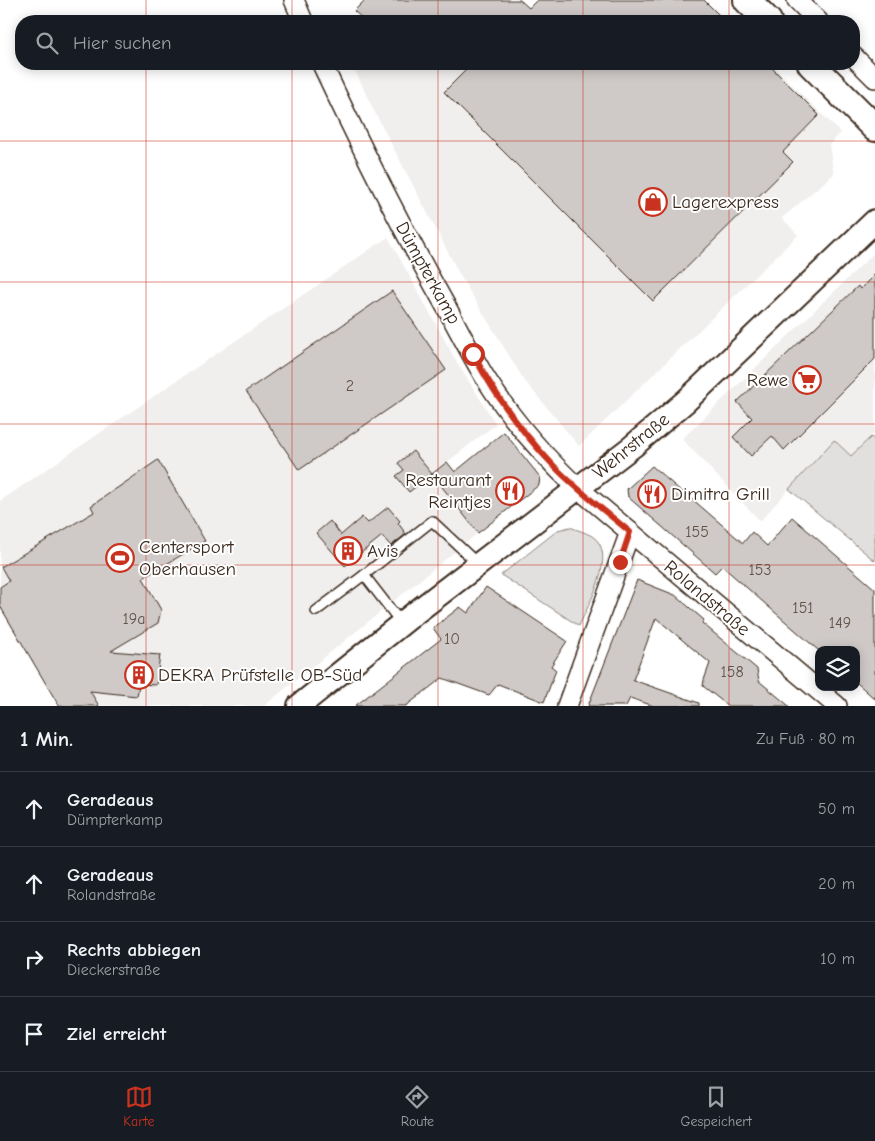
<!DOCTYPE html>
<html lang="de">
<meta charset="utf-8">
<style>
:root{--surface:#171b24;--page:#20242c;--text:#f1f3f6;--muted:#9ea1a6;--line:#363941;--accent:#c8321e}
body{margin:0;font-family:"Comic Neue",sans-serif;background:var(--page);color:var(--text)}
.controls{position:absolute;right:15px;bottom:15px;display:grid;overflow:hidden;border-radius:10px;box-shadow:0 2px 12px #0003}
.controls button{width:45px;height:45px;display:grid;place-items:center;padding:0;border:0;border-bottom:1px solid var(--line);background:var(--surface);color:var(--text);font:25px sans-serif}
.stop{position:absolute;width:15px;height:15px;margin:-11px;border:4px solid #c8321e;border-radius:50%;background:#fff}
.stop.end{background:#c8321e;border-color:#fff;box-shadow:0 1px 5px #0008}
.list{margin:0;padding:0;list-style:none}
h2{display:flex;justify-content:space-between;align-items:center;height:65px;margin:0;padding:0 20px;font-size:21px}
h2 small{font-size:16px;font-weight:400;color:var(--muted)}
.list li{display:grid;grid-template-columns:32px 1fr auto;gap:15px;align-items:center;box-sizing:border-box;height:75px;padding:0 20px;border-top:1px solid var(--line)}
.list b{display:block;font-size:19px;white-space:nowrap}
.list p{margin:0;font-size:16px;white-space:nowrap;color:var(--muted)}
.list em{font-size:16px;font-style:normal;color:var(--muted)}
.icon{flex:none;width:28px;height:28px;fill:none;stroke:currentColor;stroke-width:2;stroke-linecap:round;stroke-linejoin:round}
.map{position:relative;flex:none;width:875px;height:706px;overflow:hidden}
.search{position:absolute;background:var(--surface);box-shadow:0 2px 12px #0003;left:15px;right:15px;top:15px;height:55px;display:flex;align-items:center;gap:12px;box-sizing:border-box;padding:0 18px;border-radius:20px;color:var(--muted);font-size:19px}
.sheet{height:365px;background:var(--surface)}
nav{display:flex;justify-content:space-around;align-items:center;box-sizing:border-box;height:70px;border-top:1px solid var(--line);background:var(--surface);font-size:14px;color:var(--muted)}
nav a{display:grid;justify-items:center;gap:2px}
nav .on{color:var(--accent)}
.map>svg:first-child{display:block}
.built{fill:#f1efee}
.green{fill:#e2e0de;stroke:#8e857e}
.building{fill:#cfcac7;stroke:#3b2a1e}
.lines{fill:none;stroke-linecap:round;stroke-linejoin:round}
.service-casing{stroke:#3b2a1e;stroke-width:12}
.minor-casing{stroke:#3b2a1e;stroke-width:22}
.tertiary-casing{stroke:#3b2a1e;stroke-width:26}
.secondary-casing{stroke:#3b2a1e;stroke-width:30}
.service{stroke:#fff;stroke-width:9}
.minor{stroke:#fff;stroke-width:19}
.tertiary{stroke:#fff;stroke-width:22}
.secondary{stroke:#fff;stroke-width:26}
.route{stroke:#c8321e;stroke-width:6}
.grid{fill:none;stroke:#c8321e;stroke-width:1;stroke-opacity:0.55}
.labels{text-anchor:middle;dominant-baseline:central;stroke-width:4;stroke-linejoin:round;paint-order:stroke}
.number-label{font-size:16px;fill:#605248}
.poi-label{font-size:19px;fill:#3b2a1e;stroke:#fff;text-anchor:start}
.street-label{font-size:19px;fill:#3b2a1e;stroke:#fff}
</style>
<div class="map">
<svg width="875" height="706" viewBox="0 0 875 706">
<rect width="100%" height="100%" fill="#fff"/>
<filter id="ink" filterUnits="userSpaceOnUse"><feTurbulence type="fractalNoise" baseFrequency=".02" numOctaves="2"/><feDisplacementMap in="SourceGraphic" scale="10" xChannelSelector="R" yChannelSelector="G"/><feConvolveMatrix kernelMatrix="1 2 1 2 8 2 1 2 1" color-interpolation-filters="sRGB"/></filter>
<g filter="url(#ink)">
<g class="built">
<path d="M352 64H771L841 133 829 145 834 174 782 218 798 235 579 446 524 380 462 279 373 109Z"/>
<path d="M388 237 458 364 496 424 432 474 478 533 264 706H59L0 609V501Z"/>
<path d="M875 252V433L851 456 834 440 760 521 682 439Z"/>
</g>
<g class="green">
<path d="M871 437 875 440V561L789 489 834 440 851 456Z"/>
<path d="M570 527C577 530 585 532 592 536 619 553 588 605 579 626L501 575 558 530Z"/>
</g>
<g class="building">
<path d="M365 0H520L529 8 537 0H704L725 21H365L354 11Z"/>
<path d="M472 64H768L819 115 783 152 793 162 653 301 444 92Z"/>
<path d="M875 274V359L784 450 772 436 751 456 733 437 752 418 737 402 858 286 860 289Z"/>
<path d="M392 291 446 370 299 470 246 391Z"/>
<path d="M504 432 540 477 539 485 478 533 432 474 447 462 455 472Z"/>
<path d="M413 451 432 474 409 492 396 476 404 470 398 463Z"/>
<path d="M158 460 205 541 143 578 161 610 158 623 111 651 160 655 156 685 139 684 137 696 90 691 99 706H59L0 606V587L9 581 1 567 94 512 91 506Z"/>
<path d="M652 466 682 492 683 491 743 543 752 532 767 546 792 517 875 589V699L856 682V650H818L722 566 715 573 628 497 627 489Z"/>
<path d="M388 507 400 521 398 523 406 534 391 546 382 536 345 566 316 533 330 521 341 535 362 517 368 523Z"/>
<path d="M637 580 675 595 704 620 702 623 757 669 759 681 789 706H728L703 686 704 680 710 663 656 618 633 680 699 703V706H654L630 698 626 706H588Z"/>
<path d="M486 587 567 641 551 666 556 670 544 702 498 684 489 695 442 678 406 706H355L441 639 433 628 460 607 468 613Z"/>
</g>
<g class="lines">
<defs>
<g id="service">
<path d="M364 575 432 521 478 564"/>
<path d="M316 611 364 575 402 624"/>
</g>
<g id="minor">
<path d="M294 0 303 21"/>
<path d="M797 0 818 21"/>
<path d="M854 57 875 78"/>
<path d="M322 64C360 145 400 225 444 303 458 328 471 355 486 379 512 420 543 456 579 489L837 706"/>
<path d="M567 706 630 532"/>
</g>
<path id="tertiary" d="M299 706 415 613 633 446 686 401 875 221"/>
<g id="secondary">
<path d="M747 0 768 21"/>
<path d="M811 64 875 128"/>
</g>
</defs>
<use href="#service" class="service-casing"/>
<use href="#minor" class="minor-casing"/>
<use href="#tertiary" class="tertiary-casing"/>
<use href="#secondary" class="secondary-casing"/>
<use href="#service" class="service"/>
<use href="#minor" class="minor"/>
<use href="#tertiary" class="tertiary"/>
<use href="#secondary" class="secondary"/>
</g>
</g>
<g class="lines" filter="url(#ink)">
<path class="route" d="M473 354C495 395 522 433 554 466 577 490 605 511 630 532L620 562"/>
</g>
<path class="grid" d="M146 0V21M292 0V21M438 0V21M583 0V21M729 0V21M146 64V706M292 64V706M438 64V706M583 64V706M729 64V706M0 141H875M0 282H875M0 424H875M0 565H875"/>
<defs>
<symbol id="shop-ring" viewBox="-11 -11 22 22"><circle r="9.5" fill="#fff" stroke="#c8321e" stroke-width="1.5"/><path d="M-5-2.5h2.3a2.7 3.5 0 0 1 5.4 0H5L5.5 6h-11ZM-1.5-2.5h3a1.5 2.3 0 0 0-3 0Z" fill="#c8321e"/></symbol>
<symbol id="supermarket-ring" viewBox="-11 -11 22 22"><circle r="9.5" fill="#fff" stroke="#c8321e" stroke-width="1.5"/><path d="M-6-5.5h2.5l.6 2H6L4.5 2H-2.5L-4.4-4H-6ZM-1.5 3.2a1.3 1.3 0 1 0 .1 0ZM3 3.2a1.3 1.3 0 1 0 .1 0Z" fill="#c8321e"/></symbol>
<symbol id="restaurant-ring" viewBox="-11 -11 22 22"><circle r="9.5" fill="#fff" stroke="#c8321e" stroke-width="1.5"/><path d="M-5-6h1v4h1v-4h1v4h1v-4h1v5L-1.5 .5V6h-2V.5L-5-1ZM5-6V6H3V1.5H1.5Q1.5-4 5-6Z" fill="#c8321e"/></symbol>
<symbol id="building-ring" viewBox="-11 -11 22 22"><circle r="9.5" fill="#fff" stroke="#c8321e" stroke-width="1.5"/><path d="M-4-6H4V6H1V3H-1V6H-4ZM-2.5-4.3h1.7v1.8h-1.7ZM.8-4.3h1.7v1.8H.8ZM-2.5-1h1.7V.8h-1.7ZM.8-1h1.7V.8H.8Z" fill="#c8321e"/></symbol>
<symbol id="stadium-ring" viewBox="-11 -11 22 22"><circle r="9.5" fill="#fff" stroke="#c8321e" stroke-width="1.5"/><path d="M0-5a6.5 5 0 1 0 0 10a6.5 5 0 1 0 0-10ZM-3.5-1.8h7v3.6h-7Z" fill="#c8321e"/></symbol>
</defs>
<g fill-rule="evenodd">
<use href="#shop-ring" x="637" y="186" width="32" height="32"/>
<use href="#supermarket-ring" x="791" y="364" width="32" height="32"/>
<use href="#restaurant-ring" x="494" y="475" width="32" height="32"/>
<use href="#restaurant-ring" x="636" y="478" width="32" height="32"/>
<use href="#building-ring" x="332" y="535" width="32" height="32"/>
<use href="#stadium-ring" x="104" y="542" width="32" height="32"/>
<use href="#building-ring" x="123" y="659" width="32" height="32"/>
</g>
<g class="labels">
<g class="number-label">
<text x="350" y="386">2</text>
<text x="697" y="532">155</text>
<text x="760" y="570">153</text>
<text x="803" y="608">151</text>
<text x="134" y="619">19a</text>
<text x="840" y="623">149</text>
<text x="452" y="639">10</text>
<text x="732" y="672">158</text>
</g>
<g class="poi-label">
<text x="672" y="202">Lagerexpress</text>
<text x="788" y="380" text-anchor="end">Rewe</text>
<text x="491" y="480" text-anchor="end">Restaurant<tspan x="491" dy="22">Reintjes</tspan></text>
<text x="671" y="494">Dimitra Grill</text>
<text x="139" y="547">Centersport<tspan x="139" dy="22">Oberhausen</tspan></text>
<text x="367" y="551">Avis</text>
<text x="158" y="675">DEKRA Prüfstelle OB-Süd</text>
</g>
<g class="street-label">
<text transform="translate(428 273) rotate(61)">Dümpterkamp</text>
<text transform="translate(631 446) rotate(-39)">Wehrstraße</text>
<text transform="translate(707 598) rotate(40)">Rolandstraße</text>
</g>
</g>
</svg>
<div class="controls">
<button><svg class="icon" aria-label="layers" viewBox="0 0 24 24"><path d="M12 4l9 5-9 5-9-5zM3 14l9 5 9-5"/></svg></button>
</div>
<div class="stop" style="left:473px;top:354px"></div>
<div class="stop end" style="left:620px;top:562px"></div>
<div class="search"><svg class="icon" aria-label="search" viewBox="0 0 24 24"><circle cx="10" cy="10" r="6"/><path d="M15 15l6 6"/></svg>Hier suchen</div>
</div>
<section class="sheet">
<h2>1 Min.<small>Zu Fuß · 80 m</small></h2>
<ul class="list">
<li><svg class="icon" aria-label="ahead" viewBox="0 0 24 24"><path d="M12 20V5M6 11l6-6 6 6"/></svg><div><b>Geradeaus</b><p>Dümpterkamp</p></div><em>50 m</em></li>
<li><svg class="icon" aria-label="ahead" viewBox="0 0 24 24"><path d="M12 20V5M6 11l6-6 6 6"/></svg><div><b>Geradeaus</b><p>Rolandstraße</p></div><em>20 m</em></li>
<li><svg class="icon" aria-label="right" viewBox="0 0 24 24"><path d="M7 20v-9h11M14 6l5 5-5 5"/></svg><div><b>Rechts abbiegen</b><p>Dieckerstraße</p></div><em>10 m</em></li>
<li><svg class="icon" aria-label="arrive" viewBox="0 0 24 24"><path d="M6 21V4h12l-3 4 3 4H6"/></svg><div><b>Ziel erreicht</b></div></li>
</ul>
</section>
<nav>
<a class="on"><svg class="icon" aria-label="map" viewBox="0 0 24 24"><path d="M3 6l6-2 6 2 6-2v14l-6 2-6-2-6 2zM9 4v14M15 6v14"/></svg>Karte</a>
<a><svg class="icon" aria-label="directions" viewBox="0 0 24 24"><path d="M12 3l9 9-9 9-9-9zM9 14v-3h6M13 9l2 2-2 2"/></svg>Route</a>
<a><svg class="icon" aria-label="saved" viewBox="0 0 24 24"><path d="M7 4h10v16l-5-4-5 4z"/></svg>Gespeichert</a>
</nav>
